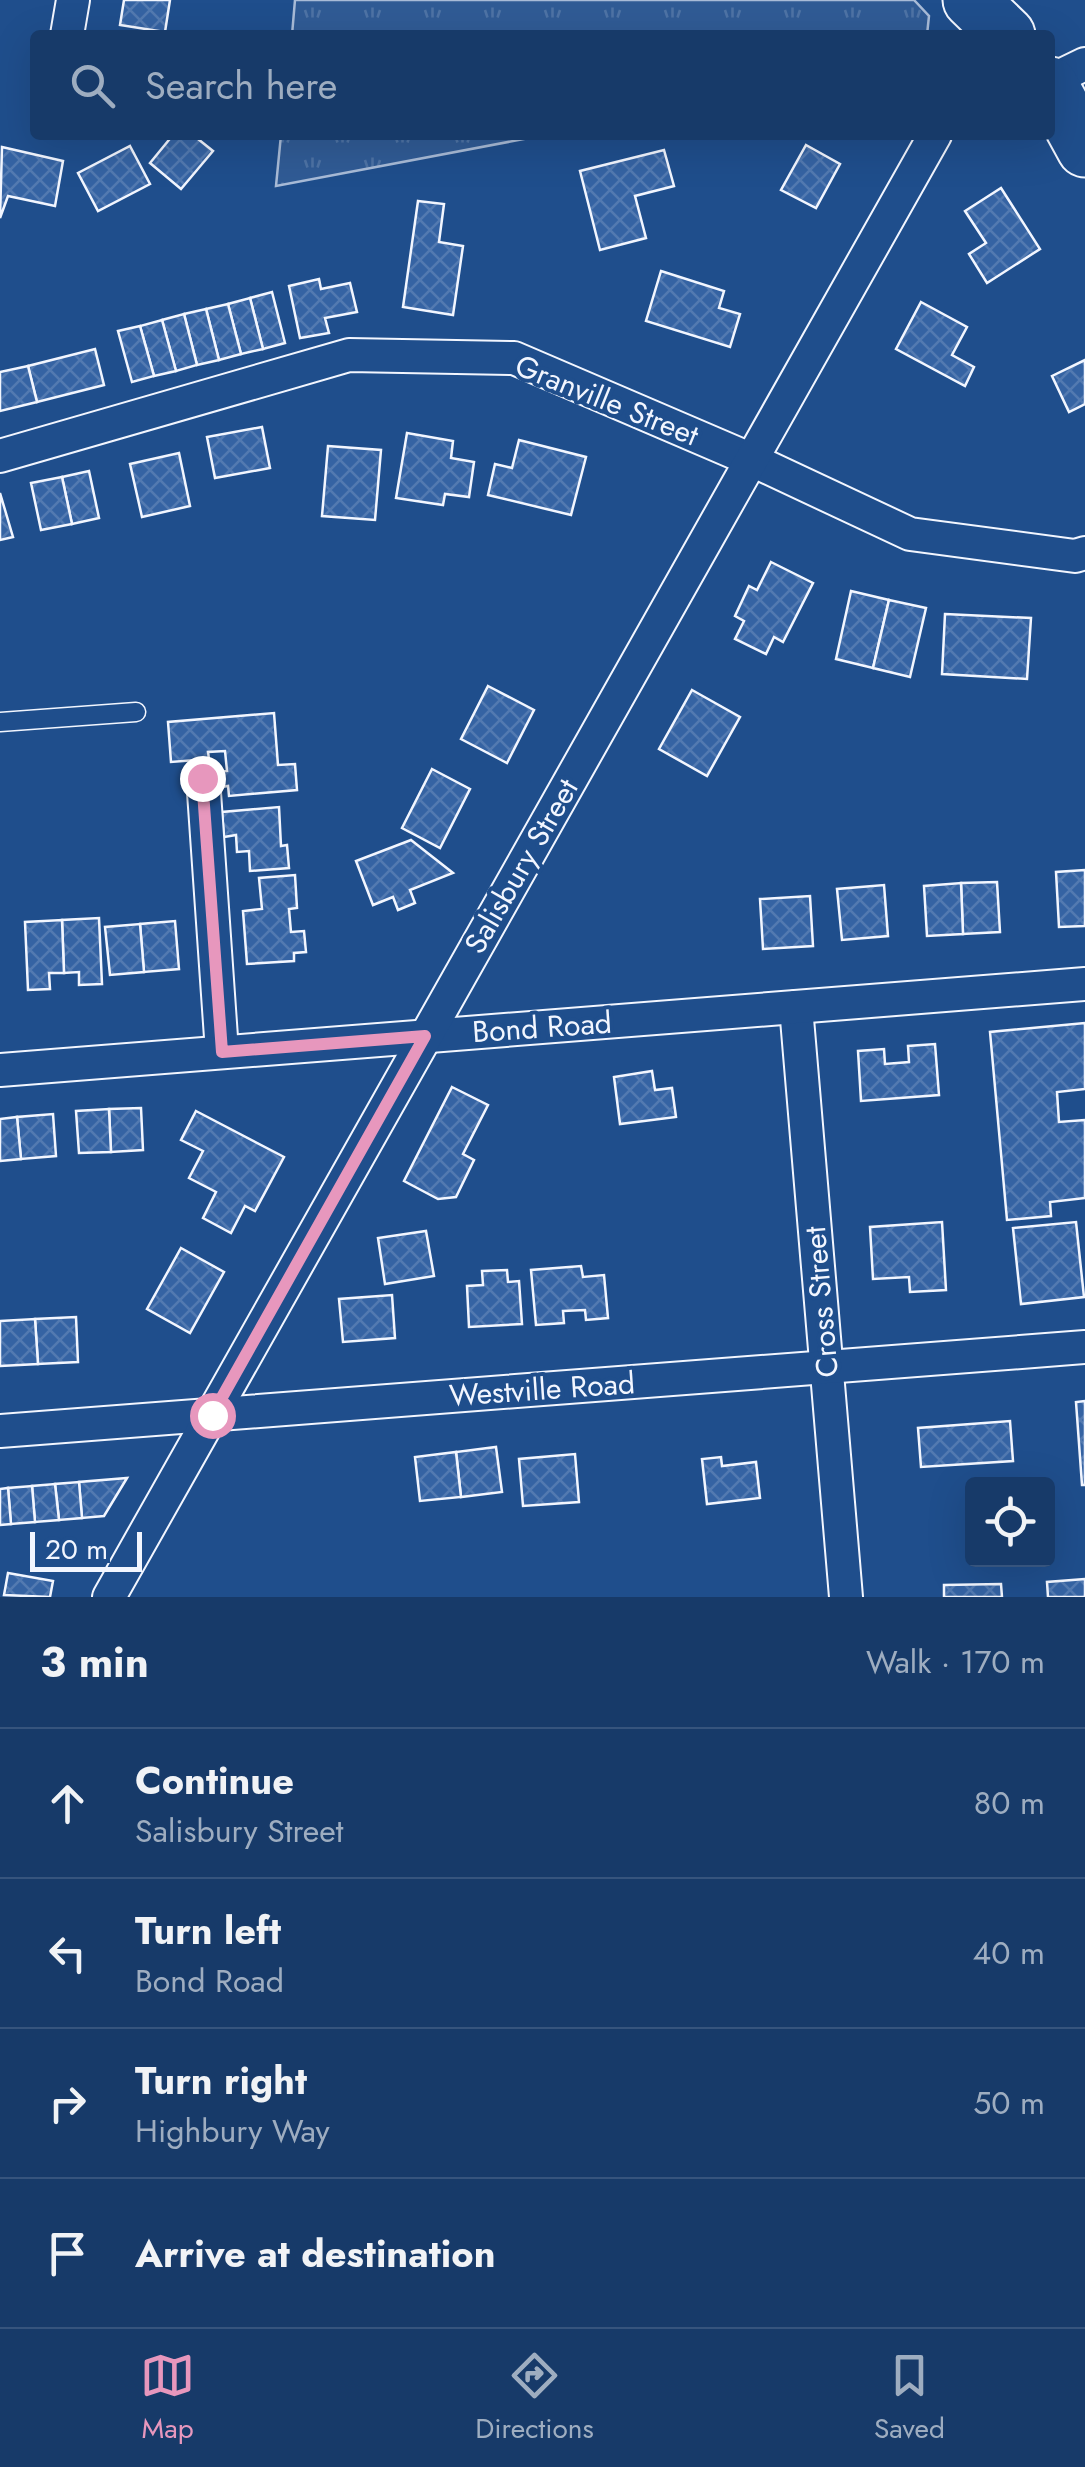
<!DOCTYPE html>
<meta charset="utf-8">
<style>
:root{--surface:#173a69;--page:#20416f;--text:#f1f3f6;--muted:#9eadc0;--line:#36547d;--accent:#e797bd}
body{margin:0;font-family:Jost,sans-serif;background:var(--page);color:var(--text)}
.controls{position:absolute;right:30px;bottom:30px;display:grid;overflow:hidden;border-radius:10px;box-shadow:0 10px 40px #0002}
.controls button{width:90px;height:90px;display:grid;place-items:center;padding:0;border:0;border-bottom:2px solid var(--line);background:var(--surface);color:var(--text);font:50px sans-serif}
.scale{position:absolute;left:30px;bottom:25px;width:112px;box-sizing:border-box;padding-left:10px;border:5px solid #f2f6ff;border-top:0;font-size:28px;line-height:35px;white-space:nowrap;color:#f2f6ff;-webkit-text-stroke:8px #1f4e8c;paint-order:stroke}
.stop{position:absolute;width:30px;height:30px;margin:-22px;border:8px solid #e797bd;border-radius:50%;background:#fff}
.stop.end{background:#e797bd;border-color:#fff;box-shadow:0 2px 10px #0008}
.list{margin:0;padding:0;list-style:none}
h2{display:flex;justify-content:space-between;align-items:center;height:130px;margin:0;padding:0 40px;font-size:42px}
h2 small{font-size:32px;font-weight:400;color:var(--muted)}
.list li{display:grid;grid-template-columns:65px 1fr auto;gap:30px;align-items:center;box-sizing:border-box;height:150px;padding:0 40px;border-top:2px solid var(--line)}
.list b{display:block;font-size:38px;white-space:nowrap}
.list p{margin:0;font-size:32px;white-space:nowrap;color:var(--muted)}
.list em{font-size:32px;font-style:normal;color:var(--muted)}
.icon{flex:none;width:55px;height:55px;fill:none;stroke:currentColor;stroke-width:2;stroke-linecap:round;stroke-linejoin:round}
.map{position:relative;flex:none;width:1085px;height:1597px;overflow:hidden}
.search{position:absolute;background:var(--surface);box-shadow:0 10px 40px #0002;left:30px;right:30px;top:30px;height:110px;display:flex;align-items:center;gap:25px;box-sizing:border-box;padding:0 35px;border-radius:10px;color:var(--muted);font-size:38px}
.sheet{height:730px;background:var(--surface)}
nav{display:flex;justify-content:space-around;align-items:center;box-sizing:border-box;height:140px;border-top:2px solid var(--line);background:var(--surface);font-size:28px;color:var(--muted)}
nav a{display:grid;justify-items:center;gap:5px}
nav .on{color:var(--accent)}
.map>svg:first-child{display:block}
.grass{fill:url(#grass-tufts);stroke:#a8bbd7;stroke-width:2.5}
.building{fill:url(#building-cross-hatch);stroke:#f2f6ff;stroke-width:2.5}
.lines{fill:none;stroke-linecap:round;stroke-linejoin:round}
.service-casing{stroke:#f2f6ff;stroke-width:21}
.minor-casing{stroke:#f2f6ff;stroke-width:36}
.trunk-casing{stroke:#f2f6ff;stroke-width:59}
.service{stroke:#1f4e8c;stroke-width:18}
.minor{stroke:#1f4e8c;stroke-width:32}
.trunk{stroke:#1f4e8c;stroke-width:55}
.fence{stroke:#f2f6ff;stroke-width:2.5;stroke-dasharray:12 5;stroke-linecap:butt}
.route{stroke:#e797bd;stroke-width:12}
.labels{text-anchor:middle;dominant-baseline:central;stroke-width:8;stroke-linejoin:round;paint-order:stroke}
.street-label{font-size:30px;fill:#f2f6ff;stroke:#1f4e8c}
</style>
<div class="map">
<svg width="1085" height="1597" viewBox="0 0 1085 1597">
<defs>
<pattern id="grass-tufts" width="24" height="20" patternUnits="userSpaceOnUse" patternTransform="scale(2.5)"><rect width="24" height="20" fill="#305b95"/><path d="M3 7l-1-3M5 7V3M7 7l1-3M15 17l-1-3M17 17v-4M19 17l1-3" fill="none" stroke="#4e73a5"/></pattern>
<pattern id="building-cross-hatch" width="8" height="8" patternUnits="userSpaceOnUse" patternTransform="scale(2.5)"><rect width="8" height="8" fill="#3563a3"/><path d="M0 0l8 8M0 8l8-8" fill="none" stroke="#537ab1"/></pattern>
</defs>
<rect width="100%" height="100%" fill="#1f4e8c"/>
<g class="grass">
<path d="M295 0H914L929 16 927 35H292Z"/>
<path d="M281 135H545L276 186Z"/>
</g>
<g class="building">
<path d="M124 0H170L165 32 120 25Z"/>
<path d="M173 135H193L213 151 181 189 150 163Z"/>
<path d="M806 145 840 164 816 208 781 190Z"/>
<path d="M130 146 150 184 98 211 78 173Z"/>
<path d="M2 147 63 161 55 206 8 196 0 218Z"/>
<path d="M664 150 674 186 635 196 646 238 600 250 580 171Z"/>
<path d="M1001 188 1040 249 987 283 969 254 986 243 965 211Z"/>
<path d="M418 201 444 204 439 242 463 246 453 315 403 307Z"/>
<path d="M661 271 724 291 719 308 740 314 730 347 646 321Z"/>
<path d="M319 279 321 289 350 283 357 312 325 318 329 333 300 338 289 286Z"/>
<path d="M272 292 285 343 263 349 250 298Z"/>
<path d="M250 298 263 349 241 354 228 304Z"/>
<path d="M921 302 967 327 952 355 974 367 965 386 896 349Z"/>
<path d="M228 304 241 354 219 360 206 309Z"/>
<path d="M206 309 219 360 197 365 184 314Z"/>
<path d="M184 314 197 365 176 371 162 320Z"/>
<path d="M162 320 176 371 154 376 140 326Z"/>
<path d="M140 326 154 376 132 382 118 331Z"/>
<path d="M95 349 104 385 37 402 28 366Z"/>
<path d="M1085 360V404L1069 412 1052 376Z"/>
<path d="M28 366 37 402 0 411V372Z"/>
<path d="M262 427 270 468 215 478 207 437Z"/>
<path d="M407 433 453 441 451 458 474 462 469 497 445 494 443 505 396 498Z"/>
<path d="M519 440 586 457 571 515 488 495 495 464 512 468Z"/>
<path d="M328 446 381 450 375 520 322 516Z"/>
<path d="M179 453 190 506 142 517 130 464Z"/>
<path d="M89 471 99 518 72 524 62 477Z"/>
<path d="M62 477 72 524 41 530 31 483Z"/>
<path d="M0 493 13 537 0 540Z"/>
<path d="M771 562 813 583 783 642 774 637 766 654 735 639 744 621 735 616 749 586 757 590Z"/>
<path d="M851 591 889 600 873 668 836 659Z"/>
<path d="M889 600 926 608 910 677 873 668Z"/>
<path d="M945 614 1031 618 1027 679 942 674Z"/>
<path d="M488 686 534 710 507 763 461 739Z"/>
<path d="M692 690 740 717 707 776 659 749Z"/>
<path d="M274 713 278 765 295 764 297 790 229 796 228 786 221 787 219 772 227 771 225 751 208 752 209 759 171 762 168 722Z"/>
<path d="M432 769 470 789 440 848 402 828Z"/>
<path d="M279 807 281 846 287 845 289 868 250 871 249 851 237 852 236 835 224 837 222 812Z"/>
<path d="M411 840 453 873 410 890 415 903 398 910 393 897 373 905 356 861Z"/>
<path d="M1085 870V926L1059 927 1056 872Z"/>
<path d="M295 875 297 908 289 909 291 932 304 931 306 952 294 953V961L247 964 243 911 262 909 259 878Z"/>
<path d="M997 882 1000 932 963 934 961 883Z"/>
<path d="M961 883 963 934 927 936 924 886Z"/>
<path d="M884 885 888 936 842 940 837 889Z"/>
<path d="M810 896 813 946 763 949 760 899Z"/>
<path d="M99 918 102 984 79 985V972L64 973 62 920Z"/>
<path d="M62 920 64 973H49L50 989 28 990 25 922Z"/>
<path d="M175 921 179 969 144 972 140 924Z"/>
<path d="M140 924 144 972 110 975 105 927Z"/>
<path d="M1085 1023V1089L1057 1092 1059 1122 1085 1120V1198L1050 1202 1051 1216 1007 1220 990 1032Z"/>
<path d="M935 1044 939 1095 861 1101 858 1051 884 1049 885 1064 909 1062 908 1046Z"/>
<path d="M652 1071 655 1090 672 1088 676 1117 620 1124 614 1077Z"/>
<path d="M452 1087 488 1105 463 1154 474 1160 456 1197 438 1199 404 1181Z"/>
<path d="M141 1108 143 1150 111 1152 109 1109Z"/>
<path d="M109 1109 111 1152 79 1153 76 1111Z"/>
<path d="M196 1111 284 1157 255 1211 245 1206 231 1233 203 1218 216 1192 189 1178 203 1151 181 1140Z"/>
<path d="M53 1114 56 1156 21 1159 17 1117Z"/>
<path d="M17 1117 21 1159 0 1161V1119Z"/>
<path d="M942 1222 946 1290 910 1292 909 1277 873 1279 870 1227Z"/>
<path d="M1076 1222 1084 1297 1021 1304 1013 1228Z"/>
<path d="M426 1231 434 1276 385 1284 378 1238Z"/>
<path d="M181 1248 224 1272 190 1333 147 1309Z"/>
<path d="M581 1266 583 1277 604 1275 608 1318 586 1320 585 1310 563 1311 564 1323 536 1325 531 1270Z"/>
<path d="M507 1270 508 1282 519 1281 522 1324 469 1327 467 1286 483 1285 482 1271Z"/>
<path d="M392 1295 395 1338 343 1342 339 1299Z"/>
<path d="M76 1317 78 1362 38 1364 35 1319Z"/>
<path d="M35 1319 38 1364 0 1366V1321Z"/>
<path d="M1085 1401V1485H1082L1076 1402Z"/>
<path d="M1010 1421 1013 1461 921 1467 918 1428Z"/>
<path d="M496 1447 502 1492 461 1497 456 1452Z"/>
<path d="M456 1452 461 1497 420 1501 415 1457Z"/>
<path d="M575 1454 579 1502 523 1506 519 1459Z"/>
<path d="M721 1457 722 1466 756 1462 760 1498 707 1504 702 1459Z"/>
<path d="M127 1478 104 1516 82 1518 79 1482Z"/>
<path d="M79 1482 82 1518 59 1520 55 1484Z"/>
<path d="M55 1484 59 1520 35 1522 32 1486Z"/>
<path d="M32 1486 35 1522 11 1524 8 1488Z"/>
<path d="M8 1488 11 1524 0 1525V1489Z"/>
<path d="M8 1573 53 1581 50 1597 4 1595Z"/>
<path d="M1085 1579V1597H1048L1047 1582Z"/>
<path d="M1001 1584 1002 1597H944V1585Z"/>
</g>
<g class="lines">
<defs>
<path id="service" d="M0 722 136 712"/>
<g id="minor">
<path d="M67 35 73 0"/>
<path d="M1050 81 1085 64"/>
<path d="M0 456 349 355 514 358 752 460 910 534 1075 556 1085 553"/>
<path d="M203 778 222 1052"/>
<path d="M796 1007 846 1597"/>
<path d="M0 1070 1085 984"/>
<path d="M0 1431 1085 1347"/>
<path d="M109 1597 935 135"/>
</g>
<g id="trunk">
<path d="M971 0 1007 35"/>
<path d="M1050 85 1085 149"/>
</g>
</defs>
<use href="#service" class="service-casing"/>
<use href="#minor" class="minor-casing"/>
<use href="#trunk" class="trunk-casing"/>
<use href="#service" class="service"/>
<use href="#minor" class="minor"/>
<use href="#trunk" class="trunk"/>
<path class="fence" d="M959 31 963 35"/>
</g>
<g class="lines">
<path class="route" d="M202 778 222 1052 425 1036 212 1415"/>
</g>
<g class="labels">
<g class="street-label">
<text transform="translate(607 400) rotate(22)">Granville Street</text>
<text transform="translate(521 866) rotate(-60)">Salisbury Street</text>
<text transform="translate(542 1027) rotate(-4)">Bond Road</text>
<text transform="translate(821 1302) rotate(-95)">Cross Street</text>
<text transform="translate(542 1389) rotate(-4)">Westville Road</text>
</g>
</g>
</svg>
<div class="controls">
<button><svg class="icon" aria-label="locate" viewBox="0 0 24 24"><circle cx="12" cy="12" r="6"/><path d="M12 2v4M12 18v4M2 12h4M18 12h4"/></svg></button>
</div>
<div class="scale">20 m</div>
<div class="stop" style="left:212px;top:1415px"></div>
<div class="stop end" style="left:202px;top:778px"></div>
<div class="search"><svg class="icon" aria-label="search" viewBox="0 0 24 24"><circle cx="10" cy="10" r="6"/><path d="M15 15l6 6"/></svg>Search here</div>
</div>
<section class="sheet">
<h2>3 min<small>Walk · 170 m</small></h2>
<ul class="list">
<li><svg class="icon" aria-label="ahead" viewBox="0 0 24 24"><path d="M12 20V5M6 11l6-6 6 6"/></svg><div><b>Continue</b><p>Salisbury Street</p></div><em>80 m</em></li>
<li><svg class="icon" aria-label="left" viewBox="0 0 24 24"><path d="M17 20v-9H6M10 6l-5 5 5 5"/></svg><div><b>Turn left</b><p>Bond Road</p></div><em>40 m</em></li>
<li><svg class="icon" aria-label="right" viewBox="0 0 24 24"><path d="M7 20v-9h11M14 6l5 5-5 5"/></svg><div><b>Turn right</b><p>Highbury Way</p></div><em>50 m</em></li>
<li><svg class="icon" aria-label="arrive" viewBox="0 0 24 24"><path d="M6 21V4h12l-3 4 3 4H6"/></svg><div><b>Arrive at destination</b></div></li>
</ul>
</section>
<nav>
<a class="on"><svg class="icon" aria-label="map" viewBox="0 0 24 24"><path d="M3 6l6-2 6 2 6-2v14l-6 2-6-2-6 2zM9 4v14M15 6v14"/></svg>Map</a>
<a><svg class="icon" aria-label="directions" viewBox="0 0 24 24"><path d="M12 3l9 9-9 9-9-9zM9 14v-3h6M13 9l2 2-2 2"/></svg>Directions</a>
<a><svg class="icon" aria-label="saved" viewBox="0 0 24 24"><path d="M7 4h10v16l-5-4-5 4z"/></svg>Saved</a>
</nav>
